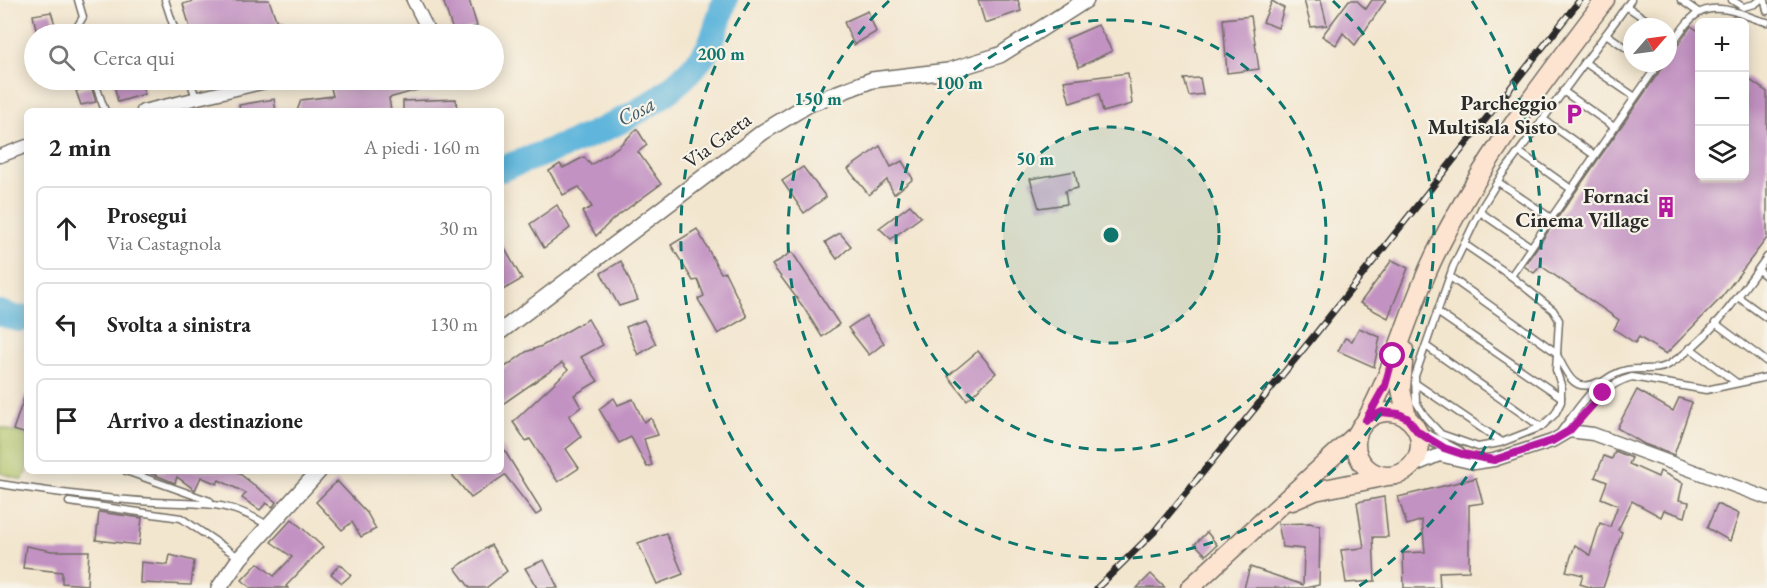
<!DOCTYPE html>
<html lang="it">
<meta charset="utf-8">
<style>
:root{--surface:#fff;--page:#f2f2f2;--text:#222;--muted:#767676;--line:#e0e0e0}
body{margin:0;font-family:"EB Garamond",serif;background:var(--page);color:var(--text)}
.controls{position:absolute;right:18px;top:18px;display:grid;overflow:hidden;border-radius:9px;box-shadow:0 3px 15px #0003}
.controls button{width:54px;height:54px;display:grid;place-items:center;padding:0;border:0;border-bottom:2px solid var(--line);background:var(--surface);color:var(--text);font:30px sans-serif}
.compass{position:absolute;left:1623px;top:18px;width:54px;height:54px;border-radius:50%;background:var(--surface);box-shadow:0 3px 15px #0003;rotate:62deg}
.stop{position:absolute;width:18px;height:18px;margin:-14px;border:4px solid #b5179e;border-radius:50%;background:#fff}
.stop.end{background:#b5179e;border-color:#fff;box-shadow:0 2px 6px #0008}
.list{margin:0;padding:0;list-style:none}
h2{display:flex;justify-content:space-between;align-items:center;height:78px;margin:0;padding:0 24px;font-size:26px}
h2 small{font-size:20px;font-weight:400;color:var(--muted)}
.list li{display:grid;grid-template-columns:39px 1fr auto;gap:18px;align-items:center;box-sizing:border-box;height:84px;margin:0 12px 12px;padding:0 12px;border:2px solid var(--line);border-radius:9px}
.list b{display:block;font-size:22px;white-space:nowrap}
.list p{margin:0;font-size:20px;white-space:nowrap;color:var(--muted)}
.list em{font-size:20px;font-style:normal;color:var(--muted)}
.icon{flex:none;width:33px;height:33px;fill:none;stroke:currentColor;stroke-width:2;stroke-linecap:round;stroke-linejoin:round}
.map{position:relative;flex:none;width:1767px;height:588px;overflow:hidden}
.search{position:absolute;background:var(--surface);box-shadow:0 3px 15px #0003;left:24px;top:24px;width:480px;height:66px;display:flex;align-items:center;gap:15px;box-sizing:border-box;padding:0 21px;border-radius:33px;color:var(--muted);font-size:22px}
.panel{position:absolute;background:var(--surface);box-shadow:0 3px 15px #0003;left:24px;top:108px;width:480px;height:366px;border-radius:9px}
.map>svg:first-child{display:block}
.green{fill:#adc164;stroke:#6c7648;stroke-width:1.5}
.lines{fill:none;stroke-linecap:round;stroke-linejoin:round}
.river{stroke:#5eb5db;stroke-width:26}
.building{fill:#c292c2}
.service-casing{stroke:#716c64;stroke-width:9}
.minor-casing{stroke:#716c64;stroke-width:15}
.tertiary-casing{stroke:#716c64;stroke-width:18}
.secondary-casing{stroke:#716c64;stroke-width:21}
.service{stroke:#fff;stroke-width:6}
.minor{stroke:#fff;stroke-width:12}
.tertiary{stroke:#fff;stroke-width:15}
.secondary{stroke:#fde4d0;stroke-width:18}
.rail-casing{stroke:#2b2b2b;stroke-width:7}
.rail{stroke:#f7f3e8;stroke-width:4.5;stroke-dasharray:14;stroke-linecap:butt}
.route{stroke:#b5179e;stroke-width:8}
.ring{fill:none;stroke:#0f766e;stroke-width:3;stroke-dasharray:10 8}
.labels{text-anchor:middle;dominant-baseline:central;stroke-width:4.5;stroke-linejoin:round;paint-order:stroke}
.poi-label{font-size:21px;font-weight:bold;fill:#2b2b2b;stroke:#f7f3e8;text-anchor:end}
.street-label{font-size:21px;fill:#2b2b2b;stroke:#f7f3e8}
.water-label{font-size:22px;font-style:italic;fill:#3d5b69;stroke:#f7f3e8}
.centre{fill:#0f766e;stroke:#f7f3e8;stroke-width:3}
.ring-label{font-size:18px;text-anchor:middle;font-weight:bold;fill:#0f766e;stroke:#f7f3e8;stroke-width:4.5;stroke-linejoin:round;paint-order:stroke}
</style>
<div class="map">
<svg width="1767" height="588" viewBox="0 0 1767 588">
<rect width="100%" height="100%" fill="#f7f3e8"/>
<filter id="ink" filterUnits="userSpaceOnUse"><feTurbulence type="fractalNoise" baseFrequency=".0167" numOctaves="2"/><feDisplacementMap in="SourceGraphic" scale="12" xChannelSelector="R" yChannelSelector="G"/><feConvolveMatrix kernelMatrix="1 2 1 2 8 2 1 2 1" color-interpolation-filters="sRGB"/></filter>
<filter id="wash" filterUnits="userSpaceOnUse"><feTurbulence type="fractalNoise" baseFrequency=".008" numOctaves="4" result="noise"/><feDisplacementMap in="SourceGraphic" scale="24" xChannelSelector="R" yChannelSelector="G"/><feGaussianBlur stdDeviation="1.35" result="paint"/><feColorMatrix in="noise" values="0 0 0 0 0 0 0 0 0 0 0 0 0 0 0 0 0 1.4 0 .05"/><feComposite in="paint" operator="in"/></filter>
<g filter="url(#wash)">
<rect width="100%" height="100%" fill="#f3e6cf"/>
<path class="green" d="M0 427 27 436V469L23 480 0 473Z"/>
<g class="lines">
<g class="river">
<path d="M501 169C573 142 659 117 706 52 715 38 719 16 725 0"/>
<path d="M0 313 18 319 27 318"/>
</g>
</g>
<g id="blocks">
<g class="building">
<path d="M197 0H269L277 22 281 21 285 34H192L183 4Z"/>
<path d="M443 0H469L477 26 454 34Z"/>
<path d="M978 0H1018L1021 11 985 23Z"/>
<path d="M1304 0H1321L1327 25 1311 27Z"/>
<path d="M1349 0H1356L1366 9 1372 0H1386L1355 45 1343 33 1336 45 1322 36Z"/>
<path d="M1272 1 1284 8 1278 28 1263 22Z"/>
<path d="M868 11 876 32 854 45 844 22Z"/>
<path d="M51 12 56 28 37 34 33 15Z"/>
<path d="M1251 16 1259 69 1227 73 1223 19Z"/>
<path d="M1098 25 1112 51 1079 67 1066 39Z"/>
<path d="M1691 26 1700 32V176H1744V76L1767 92V238L1721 298 1666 354 1639 337 1635 343 1614 329 1619 320 1541 266 1534 273 1524 266Z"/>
<path d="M1128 73 1132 104 1103 112 1099 94 1070 103 1064 81Z"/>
<path d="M1200 78 1203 94 1189 96 1184 79Z"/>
<path d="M113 80H140L145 94 118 102Z"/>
<path d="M329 80H441L442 83 389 98 391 111H297L301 100 333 96Z"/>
<path d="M91 86 96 102 81 105 76 91Z"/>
<path d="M274 99 276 111H240L239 105Z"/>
<path d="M456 99 457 111H403V101Z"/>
<path d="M637 129 647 145 638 152 661 184 612 220 596 236 582 212 592 207 579 187 563 195 549 171 560 164 563 168 584 157 591 165 618 147Z"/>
<path d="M880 146 891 167 902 161 913 179 894 194 887 180 869 195 848 169Z"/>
<path d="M803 167 826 197 804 213 782 181Z"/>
<path d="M1075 171 1078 188 1065 191 1067 204 1039 208 1030 179Z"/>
<path d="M557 205 570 228 544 248 530 224Z"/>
<path d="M910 205 921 217 891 239 879 228Z"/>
<path d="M697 229 721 273 725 272 747 317 718 334 698 299 704 296 698 280 693 281 671 245Z"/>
<path d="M840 233 851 246 837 259 825 242Z"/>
<path d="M501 242 522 279 501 291Z"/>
<path d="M792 252 839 324 822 337 804 308 772 265Z"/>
<path d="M1392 260 1408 268 1388 318 1360 303Z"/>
<path d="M621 261 638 300 619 306 601 273Z"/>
<path d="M866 316 884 343 869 355 848 328Z"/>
<path d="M588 319 603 345 581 357 598 381 574 395 581 407 569 416 581 437 566 449 579 468 558 482 530 439 526 441 513 422 568 370 562 363 501 405V370L526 352 542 346Z"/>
<path d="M644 320 656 344 638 355 626 327Z"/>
<path d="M1359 328 1380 337 1374 367 1338 351 1345 338 1352 341Z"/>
<path d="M978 351 996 373 967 400 948 376Z"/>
<path d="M1637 390 1673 411 1679 398 1692 402 1674 455 1644 444 1617 428Z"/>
<path d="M25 395 27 396V434L13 430Z"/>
<path d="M614 398 618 405 633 399 644 422 651 418 658 435 644 439 652 465 647 467 631 437 619 443 599 409Z"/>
<path d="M501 445 542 511 536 515 505 475 471 498 449 471H502Z"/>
<path d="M1615 451 1632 458 1629 464 1658 477 1660 471 1683 483 1679 500 1689 502 1685 517 1664 510 1661 517 1632 501 1618 530 1622 532 1603 588H1592L1580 584 1583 575 1566 571 1575 545 1590 555 1600 523 1610 527 1618 505 1601 498 1607 482 1595 477 1604 456 1612 459Z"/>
<path d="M145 471H236L276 502 273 507 266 503 260 510 242 498 246 493 219 480 217 484 201 477 195 490 177 477 175 483Z"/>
<path d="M1476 478 1483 503 1469 505V571L1439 572 1440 588H1404L1403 553 1425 552 1422 520 1407 525 1398 497Z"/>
<path d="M337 481 367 513 376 529 361 537 352 522 342 530 316 502Z"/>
<path d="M1384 497 1388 537H1373L1375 581 1346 583 1341 550 1364 548 1357 502Z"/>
<path d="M1717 504 1739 514 1730 541 1707 528Z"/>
<path d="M99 512 142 518 139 545 96 540Z"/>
<path d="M292 519 323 547 286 586 288 588H251L242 580 258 563 274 576 292 557 271 542Z"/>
<path d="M1310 523 1320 526 1319 585 1305 588H1244L1250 567 1303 585 1304 549 1283 547 1278 524Z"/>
<path d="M1207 532 1217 545 1206 555 1195 544Z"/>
<path d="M666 533 683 574 657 584 638 543Z"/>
<path d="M491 545 507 571 486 588H470L455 568Z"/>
<path d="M26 546 52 551H89L87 585 62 583V572L23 568Z"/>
<path d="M170 555 194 561 191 585 140 583 141 562 168 565Z"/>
<path d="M544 560 558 588H537L525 568Z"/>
<path d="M340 564 351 575 342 583 331 574Z"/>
<path d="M1151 574 1165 588H1137Z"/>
</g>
</g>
</g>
<g filter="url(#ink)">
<use href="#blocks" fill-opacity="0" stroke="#716c64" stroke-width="1.5"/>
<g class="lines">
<defs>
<g id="service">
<path d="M78 0 83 17 77 27 79 34"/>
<path d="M165 0 176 34"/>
<path d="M1631 0 1501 176 1482 207 1453 267 1415 376 1416 402 1426 418 1441 434 1478 447 1500 443 1541 427 1555 414 1561 402V385L1556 370 1559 320 1553 310 1511 276 1659 63"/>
<path d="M1681 0 1698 12"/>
<path d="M1732 0 1743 7 1755 4 1760 0"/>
<path d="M1765 0 1767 11"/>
<path d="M1626 6 1657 27"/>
<path d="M1606 34 1632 52"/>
<path d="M1668 50C1688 21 1697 0 1736 12 1747 15 1756 20 1767 22"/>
<path d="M1584 62 1635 97"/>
<path d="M94 80 105 111"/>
<path d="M190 80 196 98"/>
<path d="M1563 91 1614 127"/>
<path d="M1543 119 1594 155"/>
<path d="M1519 152 1571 189"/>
<path d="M1498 182 1551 218"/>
<path d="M1480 212 1531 247"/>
<path d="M1464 244 1511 276"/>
<path d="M1758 270 1767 277"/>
<path d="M1450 277 1557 353"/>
<path d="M1738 297 1767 318"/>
<path d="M1437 312 1561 397"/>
<path d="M1715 323 1767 362"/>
<path d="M1426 346 1541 427"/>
<path d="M1690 348 1737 383"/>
<path d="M1557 355C1567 374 1574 394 1598 382"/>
<path d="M1415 383 1502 442"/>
<path d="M1569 430C1587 409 1604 384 1632 377L1706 390 1767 377"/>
<path d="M1561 431C1579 408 1597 376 1627 370 1640 367 1656 372 1668 365 1709 341 1739 295 1767 257"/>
<path d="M126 471 210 501"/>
<path d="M0 484C51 492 103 499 155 502 202 505 226 499 269 526"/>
<path d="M69 502 181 518 240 558"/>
</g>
<g id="minor">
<path d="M413 0 430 34"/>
<path d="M143 111 274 80"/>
<path d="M0 156 27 146"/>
<path d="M1418 432 1458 453"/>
<path d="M1411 467 1439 455 1474 463 1494 460 1552 441 1569 431 1593 434 1767 498"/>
</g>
<g id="tertiary">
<path d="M501 331 763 132 809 104 872 80 948 71 1000 55 1086 0"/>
<path d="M219 588 240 558 319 471"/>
</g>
<g id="secondary">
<path d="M1404 350 1401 389 1407 418"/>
<circle cx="1388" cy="444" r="32"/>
<path d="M1366 420C1397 364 1411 299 1442 241 1486 155 1547 77 1605 0"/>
<path d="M1292 501 1315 491 1383 477"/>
<path d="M1190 588 1357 434"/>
</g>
</defs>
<use href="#service" class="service-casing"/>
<use href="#minor" class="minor-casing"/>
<use href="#tertiary" class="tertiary-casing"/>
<use href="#secondary" class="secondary-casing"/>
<use href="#service" class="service"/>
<use href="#minor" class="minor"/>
<use href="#tertiary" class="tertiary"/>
<use href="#secondary" class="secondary"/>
<defs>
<path id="rail" d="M1097 588 1154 532 1314 336 1580 0"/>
</defs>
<use href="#rail" class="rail-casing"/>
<use href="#rail" class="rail"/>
</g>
</g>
<g class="lines" filter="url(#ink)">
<path class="route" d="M1393 356 1385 386 1366 420 1382 412 1399 414 1407 418 1418 432 1444 448 1462 454 1494 460 1552 441 1569 431 1603 393"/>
</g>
<circle cx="1111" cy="235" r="108" fill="#0f766e" fill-opacity=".12"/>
<g class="ring">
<circle cx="1111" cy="235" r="108"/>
<circle cx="1111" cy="235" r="215"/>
<path d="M1333 1A323 323 0 1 1 889 1"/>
<path d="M864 587A430 430 0 0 1 750 1M1472 1A430 430 0 0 1 1358 587"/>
</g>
<defs>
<symbol id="parking-bare" viewBox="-9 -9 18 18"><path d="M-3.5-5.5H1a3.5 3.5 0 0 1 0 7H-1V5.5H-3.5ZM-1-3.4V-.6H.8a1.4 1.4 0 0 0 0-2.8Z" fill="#b5179e" stroke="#f7f3e8" stroke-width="2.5" paint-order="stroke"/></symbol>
<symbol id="building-bare" viewBox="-9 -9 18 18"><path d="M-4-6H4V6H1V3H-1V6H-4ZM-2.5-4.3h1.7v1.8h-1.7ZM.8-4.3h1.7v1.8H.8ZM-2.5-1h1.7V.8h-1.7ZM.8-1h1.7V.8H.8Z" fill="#b5179e" stroke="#f7f3e8" stroke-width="2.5" paint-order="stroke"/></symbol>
</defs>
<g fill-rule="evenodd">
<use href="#parking-bare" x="1559" y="99" width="30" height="30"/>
<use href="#building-bare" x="1651" y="192" width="30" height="30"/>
</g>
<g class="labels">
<g class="poi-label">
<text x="1557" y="102">Parcheggio<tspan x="1557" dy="24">Multisala Sisto</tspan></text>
<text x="1649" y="195">Fornaci<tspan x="1649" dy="24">Cinema Village</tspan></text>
</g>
<g class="street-label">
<text transform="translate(717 140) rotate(-37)">Via Gaeta</text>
</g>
<g class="water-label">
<text transform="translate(636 111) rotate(-28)">Cosa</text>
</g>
</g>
<circle cx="1111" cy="235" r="9" class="centre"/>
<g class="ring-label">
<text x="721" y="60">200 m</text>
<text x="959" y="89">100 m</text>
<text x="818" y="105">150 m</text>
<text x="1035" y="165">50 m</text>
</g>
</svg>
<div class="controls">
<button>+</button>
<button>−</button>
<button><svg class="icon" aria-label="layers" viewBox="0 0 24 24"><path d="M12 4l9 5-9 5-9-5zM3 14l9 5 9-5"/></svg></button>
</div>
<svg class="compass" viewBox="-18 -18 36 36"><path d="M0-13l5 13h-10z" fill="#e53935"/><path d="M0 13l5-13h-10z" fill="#767676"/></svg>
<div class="stop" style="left:1393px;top:356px"></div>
<div class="stop end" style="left:1603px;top:393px"></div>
<div class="search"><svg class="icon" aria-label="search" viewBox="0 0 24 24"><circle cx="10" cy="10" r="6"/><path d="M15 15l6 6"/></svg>Cerca qui</div>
<section class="panel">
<h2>2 min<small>A piedi · 160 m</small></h2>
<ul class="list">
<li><svg class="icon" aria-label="ahead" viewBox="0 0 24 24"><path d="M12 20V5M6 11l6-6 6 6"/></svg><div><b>Prosegui</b><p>Via Castagnola</p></div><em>30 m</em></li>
<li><svg class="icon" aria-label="left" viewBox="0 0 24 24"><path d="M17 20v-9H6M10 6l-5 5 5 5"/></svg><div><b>Svolta a sinistra</b></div><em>130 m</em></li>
<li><svg class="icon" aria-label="arrive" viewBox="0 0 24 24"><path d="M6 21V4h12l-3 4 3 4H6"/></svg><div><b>Arrivo a destinazione</b></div></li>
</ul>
</section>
</div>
